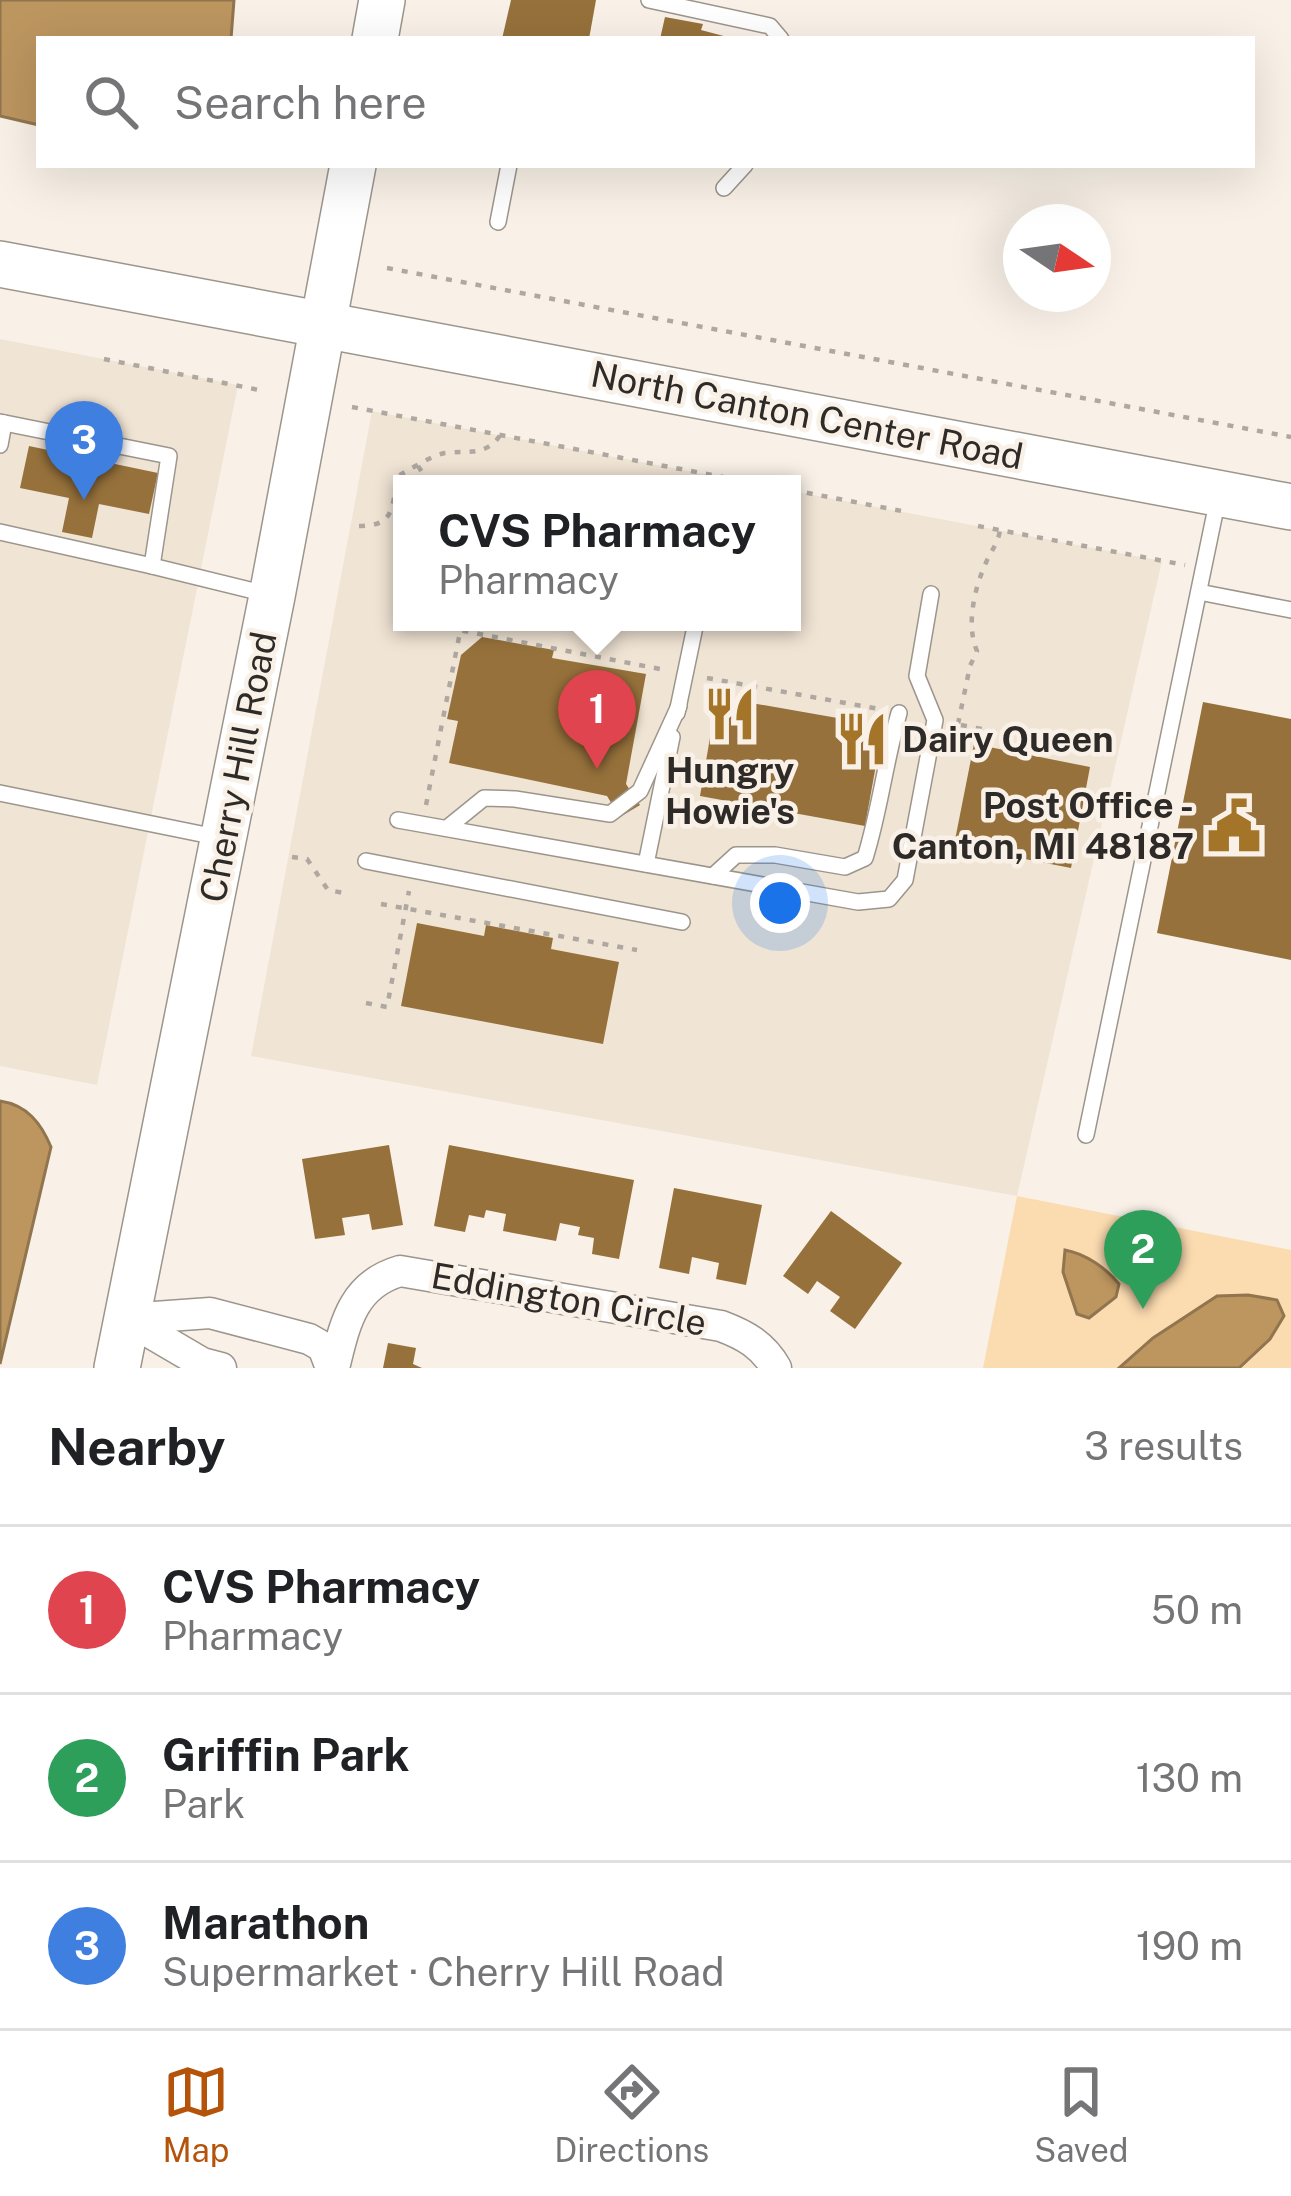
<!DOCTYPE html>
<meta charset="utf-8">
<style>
:root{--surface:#fff;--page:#f2f2f2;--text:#202124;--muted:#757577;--line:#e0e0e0;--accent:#b45309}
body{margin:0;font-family:"Public Sans",sans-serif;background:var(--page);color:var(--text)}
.compass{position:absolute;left:1003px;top:204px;width:108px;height:108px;border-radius:50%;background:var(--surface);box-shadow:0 12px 48px #0002;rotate:103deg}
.you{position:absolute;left:780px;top:903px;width:42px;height:42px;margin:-30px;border:9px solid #fff;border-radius:50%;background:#1a73e8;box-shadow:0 0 0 18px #1a73e833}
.badge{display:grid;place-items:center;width:78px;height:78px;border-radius:50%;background:var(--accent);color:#fff;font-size:39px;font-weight:700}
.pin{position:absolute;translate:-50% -99px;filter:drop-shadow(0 3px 6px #0008)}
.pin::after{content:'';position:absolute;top:63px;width:42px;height:36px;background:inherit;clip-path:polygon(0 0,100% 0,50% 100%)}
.popup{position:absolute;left:393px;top:475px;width:408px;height:156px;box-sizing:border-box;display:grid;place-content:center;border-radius:0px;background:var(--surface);filter:drop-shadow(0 3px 9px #0005);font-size:39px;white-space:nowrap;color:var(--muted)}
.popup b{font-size:45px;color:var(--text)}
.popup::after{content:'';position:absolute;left:50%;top:100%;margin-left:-24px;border:24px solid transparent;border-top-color:var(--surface)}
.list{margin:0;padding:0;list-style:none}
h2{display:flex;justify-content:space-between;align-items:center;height:156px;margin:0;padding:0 48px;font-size:51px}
h2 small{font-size:39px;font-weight:400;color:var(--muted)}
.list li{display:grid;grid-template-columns:78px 1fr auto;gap:36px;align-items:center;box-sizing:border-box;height:168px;padding:0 48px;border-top:3px solid var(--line)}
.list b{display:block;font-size:45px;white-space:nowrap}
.list p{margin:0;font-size:39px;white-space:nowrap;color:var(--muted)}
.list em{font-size:39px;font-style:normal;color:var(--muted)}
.icon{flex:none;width:66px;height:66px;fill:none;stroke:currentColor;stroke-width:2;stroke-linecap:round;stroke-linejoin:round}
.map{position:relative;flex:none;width:1291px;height:1368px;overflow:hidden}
.search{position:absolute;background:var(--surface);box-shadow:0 12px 48px #0002;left:36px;right:36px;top:36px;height:132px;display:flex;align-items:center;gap:30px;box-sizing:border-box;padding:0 42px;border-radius:0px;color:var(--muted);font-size:45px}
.sheet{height:660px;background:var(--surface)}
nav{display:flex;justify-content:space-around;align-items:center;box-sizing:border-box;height:168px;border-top:3px solid var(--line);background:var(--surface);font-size:33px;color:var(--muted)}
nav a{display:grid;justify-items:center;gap:6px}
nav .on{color:var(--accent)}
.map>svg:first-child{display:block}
.built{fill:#f0e4d4}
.green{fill:#fbdbb0}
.water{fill:#bc955f;stroke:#91754e;stroke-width:3}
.building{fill:#96713b}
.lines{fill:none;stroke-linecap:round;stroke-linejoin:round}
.service-casing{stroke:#9c958c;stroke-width:18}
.minor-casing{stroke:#9c958c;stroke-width:33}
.secondary-casing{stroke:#9c958c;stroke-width:48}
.path{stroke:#aea8a1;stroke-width:4.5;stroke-dasharray:6 9;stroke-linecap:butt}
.service{stroke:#fff;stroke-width:15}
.minor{stroke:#fff;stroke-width:30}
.secondary{stroke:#fff;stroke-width:45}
.labels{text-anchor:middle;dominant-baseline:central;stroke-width:9;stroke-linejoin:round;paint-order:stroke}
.street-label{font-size:36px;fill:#2d2a27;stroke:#f9f1e7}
.poi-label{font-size:36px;font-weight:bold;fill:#2d2a27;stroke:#f9f1e7;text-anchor:start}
</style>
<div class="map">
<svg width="1291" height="1368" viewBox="0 0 1291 1368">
<rect width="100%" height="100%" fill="#f9f1e7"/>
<g class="built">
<path d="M0 339 238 385 97 1085 0 1066Z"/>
<path d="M372 411 757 484H402V622H792V491L1162 561 1017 1196 251 1056Z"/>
</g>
<path class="green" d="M1017 1196 1291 1250V1368H983Z"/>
<g class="water">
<path d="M0 0H234L231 39H39V125L0 116Z"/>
<path d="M0 1101C27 1105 41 1123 51 1147L0 1364Z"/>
<path d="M1065 1250C1086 1254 1106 1268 1119 1284L1116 1297 1089 1318 1077 1314 1063 1272Z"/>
<path d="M1248 1295 1277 1300 1284 1316 1270 1339 1239 1368H1119L1153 1338 1217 1296Z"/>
</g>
<g class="building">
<path d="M511 0H596L589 39H502Z"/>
<path d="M665 17 703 24 701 30 735 39H660Z"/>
<path d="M29 446 158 473 149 514 99 504 92 538 62 532 69 498 20 488Z"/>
<path d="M482 637 554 650 552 658 646 674 626 784 640 805 620 817 607 796 449 763 458 721 447 719 461 655Z"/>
<path d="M717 697 883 726 865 826 700 796Z"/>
<path d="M1203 702 1291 719V960L1157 933Z"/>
<path d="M974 744 1090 767 1071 868 954 845Z"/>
<path d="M417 923 484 936 486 925 553 938 551 949 619 962 603 1044 401 1006Z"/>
<path d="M389 1145 403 1225 372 1230 369 1214 342 1218 345 1235 315 1239 302 1159Z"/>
<path d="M449 1145 634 1180 619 1259 592 1254 594 1238 578 1235 580 1227 560 1223 556 1241 503 1231 506 1214 486 1210 484 1218 469 1215 465 1232 434 1226Z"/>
<path d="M674 1188 762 1205 746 1285 716 1279 719 1263 692 1257 689 1274 659 1268Z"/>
<path d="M831 1211 902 1263 855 1329 830 1311 840 1297 817 1281 808 1294 783 1276Z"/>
<path d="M388 1343 416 1348 413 1364 422 1368H383Z"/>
</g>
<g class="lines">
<defs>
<g id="service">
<path d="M649 0 770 26 781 39"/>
<path d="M724 188 745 165"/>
<path d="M498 222 509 165"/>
<path d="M0 422 169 456 152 566 270 595"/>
<path d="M0 445 4 423"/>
<path d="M0 532 152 566"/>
<path d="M1199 592 1291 610"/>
<path d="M677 713 696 622"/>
<path d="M0 793 221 838"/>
<path d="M398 820 858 902 889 899 905 880 935 720 917 676 931 594"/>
<path d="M447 828 484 798 515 799 610 814 640 791 679 706"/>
<path d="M366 861 682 922"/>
<path d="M646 864 672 737"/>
<path d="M713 876 736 855H775L845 867 865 858C880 810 885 762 899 713"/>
<path d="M1086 1135 1218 498"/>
</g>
<g id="minor">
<path d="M127 1319 210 1313 309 1339 323 1347 331 1368"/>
<path d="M127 1319 202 1363 221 1368"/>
<path d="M334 1368C345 1324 352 1285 400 1271L721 1326C745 1335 763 1345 776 1368"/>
</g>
<g id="secondary">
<path d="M375 39 382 0"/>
<path d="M0 264 1291 507"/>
<path d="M117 1368 272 596 353 165"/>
</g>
</defs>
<use href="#service" class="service-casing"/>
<use href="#minor" class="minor-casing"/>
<use href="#secondary" class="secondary-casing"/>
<g class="path">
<path d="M387 268 1291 437"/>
<path d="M104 359 264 391"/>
<path d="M352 407 760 484"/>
<path d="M418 466 430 484"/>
<path d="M792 490 907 512"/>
<path d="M359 526C396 526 391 507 398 476 413 468 430 456 445 453 469 450 486 457 501 434"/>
<path d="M978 526 1185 565"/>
<path d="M433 625 660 669"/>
<path d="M707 678 879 709"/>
<path d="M958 724 970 666 977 651C966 626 974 590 985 565 990 552 998 544 1000 530"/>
<path d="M961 725 1079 748"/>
<path d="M426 805 462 622"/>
<path d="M292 857 307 859 328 890 344 893"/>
<path d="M381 904 637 950"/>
<path d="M366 1003 387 1007 409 891"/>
</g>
<use href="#service" class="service"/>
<use href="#minor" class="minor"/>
<use href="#secondary" class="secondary"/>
</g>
<defs>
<symbol id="restaurant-bare" viewBox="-9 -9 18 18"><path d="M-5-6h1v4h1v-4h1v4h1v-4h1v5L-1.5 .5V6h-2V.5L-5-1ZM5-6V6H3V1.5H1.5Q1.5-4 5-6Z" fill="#a47529" stroke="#f9f1e7" stroke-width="2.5" paint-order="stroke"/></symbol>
<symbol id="civic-bare" viewBox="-9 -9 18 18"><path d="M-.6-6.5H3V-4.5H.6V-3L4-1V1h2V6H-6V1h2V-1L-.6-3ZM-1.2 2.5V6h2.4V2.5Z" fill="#a47529" stroke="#f9f1e7" stroke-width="2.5" paint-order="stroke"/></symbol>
</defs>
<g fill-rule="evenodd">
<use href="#restaurant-bare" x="692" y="676" width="76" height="76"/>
<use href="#restaurant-bare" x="824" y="701" width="76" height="76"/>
<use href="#civic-bare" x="1196" y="788" width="76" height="76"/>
</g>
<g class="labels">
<g class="street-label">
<text transform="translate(807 415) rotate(11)">North Canton Center Road</text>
<text transform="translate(238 767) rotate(-79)">Cherry Hill Road</text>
<text transform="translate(569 1299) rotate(10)">Eddington Circle</text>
</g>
<g class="poi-label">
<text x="902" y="739">Dairy Queen</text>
<text x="730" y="770" text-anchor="middle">Hungry<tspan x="730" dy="41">Howie's</tspan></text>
<text x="1194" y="805" text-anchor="end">Post Office -<tspan x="1194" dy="41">Canton, MI 48187</tspan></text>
</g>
</g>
</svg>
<svg class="compass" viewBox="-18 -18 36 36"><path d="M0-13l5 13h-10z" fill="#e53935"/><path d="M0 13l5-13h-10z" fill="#757577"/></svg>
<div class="you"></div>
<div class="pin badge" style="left:597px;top:769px;background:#e0444e">1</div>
<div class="popup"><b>CVS Pharmacy</b>Pharmacy</div>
<div class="pin badge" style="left:1143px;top:1309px;background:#2e9e5b">2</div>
<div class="pin badge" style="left:84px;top:500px;background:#3f7fe0">3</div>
<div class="search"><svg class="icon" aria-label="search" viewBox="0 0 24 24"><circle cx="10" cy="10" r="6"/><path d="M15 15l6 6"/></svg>Search here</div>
</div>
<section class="sheet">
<h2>Nearby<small>3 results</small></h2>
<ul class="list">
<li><span class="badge" style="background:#e0444e">1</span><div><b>CVS Pharmacy</b><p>Pharmacy</p></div><em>50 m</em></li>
<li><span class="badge" style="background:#2e9e5b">2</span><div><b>Griffin Park</b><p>Park</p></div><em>130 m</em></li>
<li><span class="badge" style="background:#3f7fe0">3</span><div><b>Marathon</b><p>Supermarket · Cherry Hill Road</p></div><em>190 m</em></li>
</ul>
</section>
<nav>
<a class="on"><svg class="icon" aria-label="map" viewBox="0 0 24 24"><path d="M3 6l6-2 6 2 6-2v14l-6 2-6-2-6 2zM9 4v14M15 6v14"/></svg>Map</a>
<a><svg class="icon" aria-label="directions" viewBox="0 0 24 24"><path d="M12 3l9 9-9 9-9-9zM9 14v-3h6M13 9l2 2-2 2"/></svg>Directions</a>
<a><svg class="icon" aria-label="saved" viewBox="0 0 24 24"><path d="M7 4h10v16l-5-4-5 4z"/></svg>Saved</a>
</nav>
